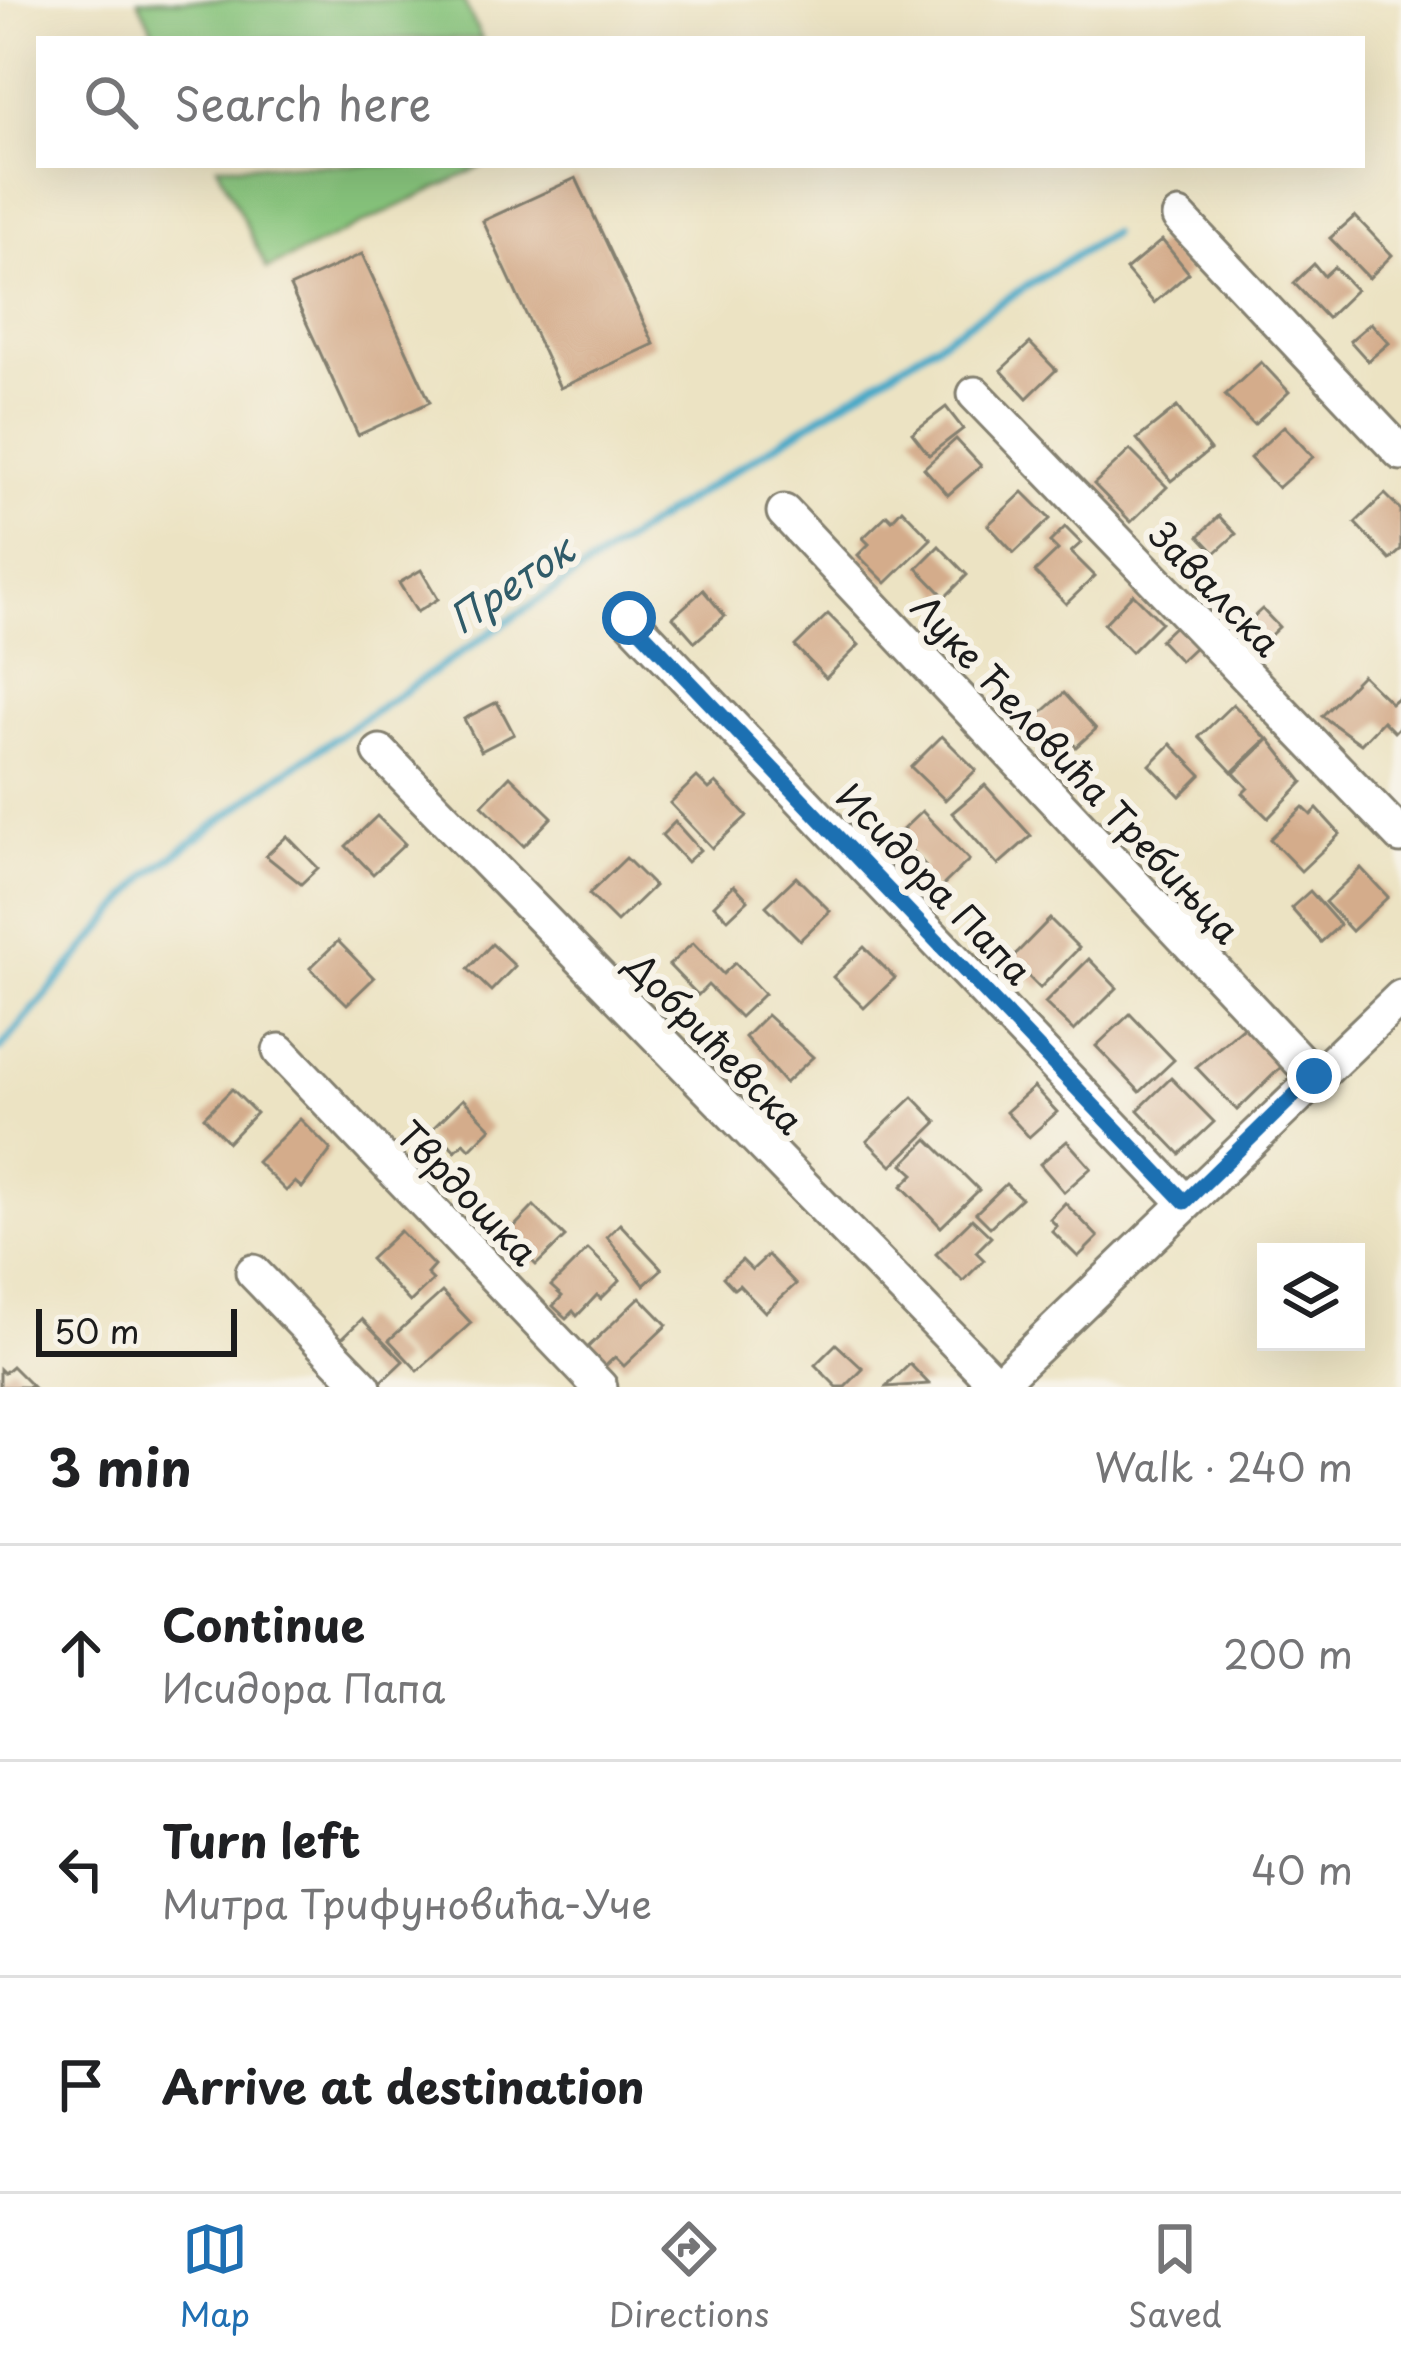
<!DOCTYPE html>
<meta charset="utf-8">
<style>
:root{--surface:#fff;--page:#f2f2f2;--text:#202124;--muted:#757577;--line:#e0e0e0;--accent:#1f6fb2}
body{margin:0;font-family:"Playpen Sans",sans-serif;background:var(--page);color:var(--text)}
.controls{position:absolute;right:36px;bottom:36px;display:grid;overflow:hidden;border-radius:0px;box-shadow:0 12px 48px #0002}
.controls button{width:108px;height:108px;display:grid;place-items:center;padding:0;border:0;border-bottom:3px solid var(--line);background:var(--surface);color:var(--text);font:60px sans-serif}
.scale{position:absolute;left:36px;bottom:30px;width:201px;box-sizing:border-box;padding-left:12px;border:6px solid #1c1c1c;border-top:0;font-size:33px;line-height:42px;white-space:nowrap;color:#1c1c1c;-webkit-text-stroke:9px #f7f3e8;paint-order:stroke}
.stop{position:absolute;width:36px;height:36px;margin:-27px;border:9px solid #1f6fb2;border-radius:50%;background:#fff}
.stop.end{background:#1f6fb2;border-color:#fff;box-shadow:0 3px 12px #0008}
.list{margin:0;padding:0;list-style:none}
h2{display:flex;justify-content:space-between;align-items:center;height:156px;margin:0;padding:0 48px;font-size:51px}
h2 small{font-size:39px;font-weight:400;color:var(--muted)}
.list li{display:grid;grid-template-columns:78px 1fr auto;gap:36px;align-items:center;box-sizing:border-box;height:216px;padding:0 48px;border-top:3px solid var(--line)}
.list b{display:block;font-size:45px;white-space:nowrap}
.list p{margin:0;font-size:39px;white-space:nowrap;color:var(--muted)}
.list em{font-size:39px;font-style:normal;color:var(--muted)}
.icon{flex:none;width:66px;height:66px;fill:none;stroke:currentColor;stroke-width:2;stroke-linecap:round;stroke-linejoin:round}
.map{position:relative;flex:none;width:1401px;height:1387px;overflow:hidden}
.search{position:absolute;background:var(--surface);box-shadow:0 12px 48px #0002;left:36px;right:36px;top:36px;height:132px;display:flex;align-items:center;gap:30px;box-sizing:border-box;padding:0 42px;border-radius:0px;color:var(--muted);font-size:45px}
.sheet{height:804px;background:var(--surface)}
nav{display:flex;justify-content:space-around;align-items:center;box-sizing:border-box;height:168px;border-top:3px solid var(--line);background:var(--surface);font-size:33px;color:var(--muted)}
nav a{display:grid;justify-items:center;gap:6px}
nav .on{color:var(--accent)}
.map>svg:first-child{display:block}
.green{fill:#87c47b;stroke:#52704c;stroke-width:3}
.lines{fill:none;stroke-linecap:round;stroke-linejoin:round}
.stream{stroke:#47a9c7;stroke-width:8}
.building{fill:#d4ac8b}
.street-casing{stroke:#848070;stroke-width:39}
.street{stroke:#fff;stroke-width:33}
.route{stroke:#1f6fb2;stroke-width:15}
.labels{text-anchor:middle;dominant-baseline:central;stroke-width:12;stroke-linejoin:round;paint-order:stroke}
.street-label{font-size:36px;fill:#1c1c1c;stroke:#f7f3e8}
.water-label{font-size:39px;font-style:italic;fill:#2f5b69;stroke:#f7f3e8}
</style>
<div class="map">
<svg width="1401" height="1387" viewBox="0 0 1401 1387">
<rect width="100%" height="100%" fill="#f7f3e8"/>
<filter id="ink" filterUnits="userSpaceOnUse"><feTurbulence type="fractalNoise" baseFrequency=".00833" numOctaves="2"/><feDisplacementMap in="SourceGraphic" scale="24" xChannelSelector="R" yChannelSelector="G"/><feConvolveMatrix kernelMatrix="1 2 1 2 8 2 1 2 1" color-interpolation-filters="sRGB"/></filter>
<filter id="wash" filterUnits="userSpaceOnUse"><feTurbulence type="fractalNoise" baseFrequency=".004" numOctaves="4" result="noise"/><feDisplacementMap in="SourceGraphic" scale="48" xChannelSelector="R" yChannelSelector="G"/><feGaussianBlur stdDeviation="2.7" result="paint"/><feColorMatrix in="noise" values="0 0 0 0 0 0 0 0 0 0 0 0 0 0 0 0 0 1.4 0 .05"/><feComposite in="paint" operator="in"/></filter>
<g filter="url(#wash)">
<rect width="100%" height="100%" fill="#ece3c3"/>
<g class="green">
<path d="M138 0H463L482 39H157Z"/>
<path d="M217 165H485L267 269Z"/>
</g>
<g class="lines">
<path class="stream" d="M0 1049 147 876 278 777 667 513 1111 233"/>
</g>
<g id="blocks">
<g class="building">
<path d="M576 178 654 344 560 388 483 221Z"/>
<path d="M1355 216 1392 255 1369 278 1330 238Z"/>
<path d="M1162 240 1189 273 1154 303 1126 270Z"/>
<path d="M362 254 430 402 358 435 290 287Z"/>
<path d="M1314 264 1324 276 1334 267 1356 290 1327 318 1294 283Z"/>
<path d="M1371 323 1389 343 1368 361 1350 341Z"/>
<path d="M1030 343 1056 370 1027 398 1001 370Z"/>
<path d="M1261 362 1289 392 1254 425 1225 395Z"/>
<path d="M946 407 963 429 929 455 912 433Z"/>
<path d="M1177 407 1210 450 1171 481 1137 439Z"/>
<path d="M1284 426 1313 457 1278 488 1250 458Z"/>
<path d="M956 439 981 466 948 495 924 468Z"/>
<path d="M1130 450 1167 487 1131 522 1094 484Z"/>
<path d="M1023 492 1050 519 1014 553 988 525Z"/>
<path d="M1385 494 1401 510V550L1390 560 1355 523Z"/>
<path d="M902 509 931 539 886 583 858 555 869 544 863 538 887 515 892 520Z"/>
<path d="M1219 516 1236 534 1215 553 1199 536Z"/>
<path d="M1065 527 1081 543 1071 552 1095 576 1066 604 1035 572 1058 550 1050 542Z"/>
<path d="M939 546 967 575 945 597 917 568Z"/>
<path d="M421 570 438 599 417 612 399 583Z"/>
<path d="M703 590 725 616 695 642 673 617Z"/>
<path d="M1133 594 1161 622 1131 652 1104 624Z"/>
<path d="M1262 609 1279 627 1254 651 1237 632Z"/>
<path d="M828 614 859 645 826 678 795 646Z"/>
<path d="M1178 623 1198 644 1180 661 1160 640Z"/>
<path d="M1362 675 1391 703 1397 698 1401 702V725L1394 732 1383 721 1361 744 1322 716Z"/>
<path d="M1064 693 1096 729 1076 747 1065 735 1055 745 1048 737 1044 741 1029 724Z"/>
<path d="M497 702 514 734 481 751 464 719Z"/>
<path d="M1233 704 1267 739 1232 772 1199 737Z"/>
<path d="M942 736 976 770 945 800 911 767Z"/>
<path d="M1269 739 1303 782 1268 818 1243 793 1248 788 1234 773Z"/>
<path d="M1171 744 1201 775 1180 796 1150 765Z"/>
<path d="M510 776 552 817 524 846 482 805Z"/>
<path d="M697 777 709 789 716 783 747 816 712 848 670 803Z"/>
<path d="M985 785 1031 836 998 865 952 813Z"/>
<path d="M1303 807 1311 815 1317 809 1340 834 1301 871 1270 839Z"/>
<path d="M922 811 969 860 937 891 918 872 925 865 897 835Z"/>
<path d="M377 816 405 844 373 874 346 846Z"/>
<path d="M675 822 700 850 687 862 662 835Z"/>
<path d="M287 836 318 868 301 884 266 856Z"/>
<path d="M626 858 654 886 617 922 589 894Z"/>
<path d="M1361 868 1388 897 1352 931 1325 902Z"/>
<path d="M796 877 830 911 800 940 766 906Z"/>
<path d="M734 885 748 900 728 919 714 905Z"/>
<path d="M1310 891 1340 925 1321 942 1291 908Z"/>
<path d="M1050 919 1079 948 1040 988 1011 959Z"/>
<path d="M338 941 374 978 347 1004 310 968Z"/>
<path d="M693 943 723 974 735 963 764 994 740 1017 708 985 698 995 669 965Z"/>
<path d="M492 944 515 966 491 991 468 969Z"/>
<path d="M864 947 895 978 864 1008 833 977Z"/>
<path d="M1089 959 1117 988 1074 1031 1045 1003Z"/>
<path d="M1130 1014 1174 1060 1140 1092 1096 1046Z"/>
<path d="M767 1015 813 1057 785 1083 745 1037Z"/>
<path d="M1247 1024 1281 1067 1237 1110 1196 1067Z"/>
<path d="M1171 1078 1214 1122 1180 1154 1138 1110Z"/>
<path d="M1034 1087 1057 1112 1029 1137 1006 1112Z"/>
<path d="M232 1089 256 1113 228 1142 204 1117Z"/>
<path d="M913 1097 937 1122 892 1166 867 1141Z"/>
<path d="M463 1099 491 1128 470 1149 464 1143 455 1151 448 1143 440 1151 425 1136Z"/>
<path d="M300 1119 331 1150 302 1188 295 1182 286 1191 257 1162Z"/>
<path d="M928 1139 979 1190 941 1227 902 1186 914 1174 903 1164Z"/>
<path d="M1067 1141 1091 1168 1064 1192 1040 1164Z"/>
<path d="M1006 1184 1021 1198 990 1227 976 1213Z"/>
<path d="M1065 1203 1098 1237 1078 1257 1052 1231 1057 1226 1050 1219Z"/>
<path d="M534 1206 565 1237 536 1265 516 1245 522 1240 512 1229Z"/>
<path d="M972 1219 991 1237 976 1252 984 1260 963 1281 936 1254Z"/>
<path d="M620 1224 662 1269 644 1285 607 1237Z"/>
<path d="M400 1231 434 1266 427 1274 433 1280 410 1302 370 1259Z"/>
<path d="M588 1249 620 1280 601 1299 597 1295 577 1316 573 1311 566 1318 553 1306 562 1296 551 1286Z"/>
<path d="M768 1255 796 1284 765 1312 739 1285 734 1289 723 1277 742 1260 752 1270Z"/>
<path d="M442 1292 471 1323 418 1371 389 1340Z"/>
<path d="M640 1297 667 1325 624 1366 615 1357 601 1370 583 1352Z"/>
<path d="M362 1319 403 1361 378 1385 337 1343Z"/>
<path d="M836 1344 863 1369 845 1387H837L815 1365Z"/>
<path d="M910 1364 929 1384 886 1387Z"/>
<path d="M12 1366 33 1387H0V1369L4 1373Z"/>
</g>
</g>
</g>
<g filter="url(#ink)">
<use href="#blocks" fill-opacity="0" stroke="#848070" stroke-width="3"/>
<g class="lines">
<defs>
<g id="street">
<path d="M1179 217 1401 453"/>
<path d="M975 394 1401 836"/>
<path d="M784 512 1314 1076"/>
<path d="M629 618 1185 1202"/>
<path d="M380 752 997 1385"/>
<path d="M280 1051 600 1387"/>
<path d="M253 1272 364 1387"/>
<path d="M995 1387 1401 997"/>
</g>
</defs>
<use href="#street" class="street-casing"/>
<use href="#street" class="street"/>
</g>
</g>
<g class="lines" filter="url(#ink)">
<path class="route" d="M629 618 1185 1202 1314 1076"/>
</g>
<g class="labels">
<g class="street-label">
<text transform="translate(1216 588) rotate(46)">Завалска</text>
<text transform="translate(1077 768) rotate(47)">Луке Ћеловића Требињца</text>
<text transform="translate(935 883) rotate(46)">Исидора Папа</text>
<text transform="translate(716 1042) rotate(46)">Добрићевска</text>
<text transform="translate(468 1192) rotate(46)">Тврдошка</text>
</g>
<g class="water-label">
<text transform="translate(510 583) rotate(-34)">Преток</text>
</g>
</g>
</svg>
<div class="controls">
<button><svg class="icon" aria-label="layers" viewBox="0 0 24 24"><path d="M12 4l9 5-9 5-9-5zM3 14l9 5 9-5"/></svg></button>
</div>
<div class="scale">50 m</div>
<div class="stop" style="left:629px;top:618px"></div>
<div class="stop end" style="left:1314px;top:1076px"></div>
<div class="search"><svg class="icon" aria-label="search" viewBox="0 0 24 24"><circle cx="10" cy="10" r="6"/><path d="M15 15l6 6"/></svg>Search here</div>
</div>
<section class="sheet">
<h2>3 min<small>Walk · 240 m</small></h2>
<ul class="list">
<li><svg class="icon" aria-label="ahead" viewBox="0 0 24 24"><path d="M12 20V5M6 11l6-6 6 6"/></svg><div><b>Continue</b><p>Исидора Папа</p></div><em>200 m</em></li>
<li><svg class="icon" aria-label="left" viewBox="0 0 24 24"><path d="M17 20v-9H6M10 6l-5 5 5 5"/></svg><div><b>Turn left</b><p>Митра Трифуновића-Уче</p></div><em>40 m</em></li>
<li><svg class="icon" aria-label="arrive" viewBox="0 0 24 24"><path d="M6 21V4h12l-3 4 3 4H6"/></svg><div><b>Arrive at destination</b></div></li>
</ul>
</section>
<nav>
<a class="on"><svg class="icon" aria-label="map" viewBox="0 0 24 24"><path d="M3 6l6-2 6 2 6-2v14l-6 2-6-2-6 2zM9 4v14M15 6v14"/></svg>Map</a>
<a><svg class="icon" aria-label="directions" viewBox="0 0 24 24"><path d="M12 3l9 9-9 9-9-9zM9 14v-3h6M13 9l2 2-2 2"/></svg>Directions</a>
<a><svg class="icon" aria-label="saved" viewBox="0 0 24 24"><path d="M7 4h10v16l-5-4-5 4z"/></svg>Saved</a>
</nav>
